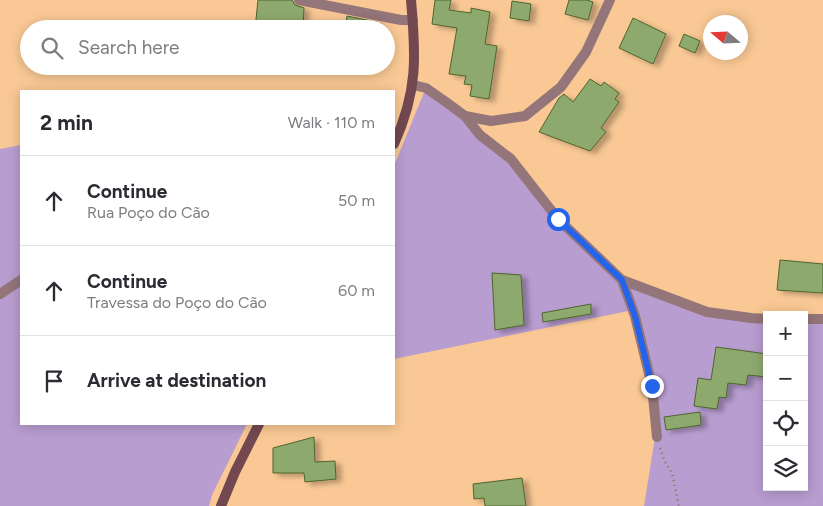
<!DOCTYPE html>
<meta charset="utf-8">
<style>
:root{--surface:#fff;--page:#f7f7f7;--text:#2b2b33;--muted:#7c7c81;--line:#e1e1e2}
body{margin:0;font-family:Figtree,sans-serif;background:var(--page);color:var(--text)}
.controls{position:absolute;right:15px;bottom:15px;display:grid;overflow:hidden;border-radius:0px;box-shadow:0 2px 12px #0003}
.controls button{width:45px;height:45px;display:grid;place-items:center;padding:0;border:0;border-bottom:1px solid var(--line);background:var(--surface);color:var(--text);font:25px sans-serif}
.compass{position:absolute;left:703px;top:15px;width:45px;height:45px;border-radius:50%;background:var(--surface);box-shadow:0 2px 12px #0003;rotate:289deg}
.stop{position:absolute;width:15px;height:15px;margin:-11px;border:4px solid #2563eb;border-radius:50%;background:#fff}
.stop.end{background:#2563eb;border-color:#fff;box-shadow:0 1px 5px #0008}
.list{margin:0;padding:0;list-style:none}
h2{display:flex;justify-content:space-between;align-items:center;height:65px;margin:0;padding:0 20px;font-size:21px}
h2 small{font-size:16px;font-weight:400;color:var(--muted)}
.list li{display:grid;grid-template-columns:32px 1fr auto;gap:15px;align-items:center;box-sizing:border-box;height:90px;padding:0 20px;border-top:1px solid var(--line)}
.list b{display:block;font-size:19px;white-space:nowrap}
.list p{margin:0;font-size:16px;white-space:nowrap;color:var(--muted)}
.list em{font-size:16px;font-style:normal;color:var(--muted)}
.icon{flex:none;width:28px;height:28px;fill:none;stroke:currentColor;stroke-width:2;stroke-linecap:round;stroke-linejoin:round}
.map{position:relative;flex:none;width:823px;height:506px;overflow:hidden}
.search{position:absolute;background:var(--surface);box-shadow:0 2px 12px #0003;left:20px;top:20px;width:375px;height:55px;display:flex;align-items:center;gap:12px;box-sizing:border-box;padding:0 18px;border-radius:28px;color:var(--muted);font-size:19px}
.panel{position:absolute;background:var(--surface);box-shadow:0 2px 12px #0003;left:20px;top:90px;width:375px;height:335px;border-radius:0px}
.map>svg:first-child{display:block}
.green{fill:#b89dd0}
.building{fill:#8ea96e;stroke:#4e652c;filter:url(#shadow)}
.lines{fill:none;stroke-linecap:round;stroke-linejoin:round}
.path{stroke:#91704d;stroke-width:2.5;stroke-dasharray:1 4;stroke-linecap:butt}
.street{stroke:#947579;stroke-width:10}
.secondary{stroke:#734850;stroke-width:10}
.route{stroke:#2563eb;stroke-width:6}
</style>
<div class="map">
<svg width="823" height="506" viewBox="0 0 823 506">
<defs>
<filter id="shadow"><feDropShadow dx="5.5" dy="3" stdDeviation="2.5" flood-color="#0004"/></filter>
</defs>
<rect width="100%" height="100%" fill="#f9c894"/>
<g class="green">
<path d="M425 90 511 159 558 219 622 280 707 312 767 319V487H804V319H823V506H644L656 431 633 310 394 359V166Z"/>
<path d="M21 145V424H247L212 495 209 506H0V149Z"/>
</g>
<g class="building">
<path d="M258 0H292L295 5 304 8 303 29H255Z"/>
<path d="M435 0H451L449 10 471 13V8L490 12 485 44 497 46 489 99 470 96 472 85 464 84 466 76 449 74 457 28 432 24Z"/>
<path d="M569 0H587L593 2 588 20 565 14Z"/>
<path d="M512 1 531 4 529 21 510 18Z"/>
<path d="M347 16 377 22 376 29H345Z"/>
<path d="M633 18 666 34 653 64 619 48Z"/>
<path d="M684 34 700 41 695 53 679 46Z"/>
<path d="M590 79 601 86 604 82 619 93 615 99 619 102 601 128 606 132 590 151 539 132 559 98 564 94 573 102Z"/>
<path d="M780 260 823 264V293L777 290Z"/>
<path d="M492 273 521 275 524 325 495 330Z"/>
<path d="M591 304V314L543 322 542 313Z"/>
<path d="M716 347 767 354V377L748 375 746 385 728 383 726 398 719 397 717 409 694 406 698 378 711 380Z"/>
<path d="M700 412 701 425 666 430 664 417Z"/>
<path d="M314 437 315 462 335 461 336 479 305 482 304 473H273V448Z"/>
<path d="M522 478 526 506H485L484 498 474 499 473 484Z"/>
</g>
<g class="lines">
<path class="path" d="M660 448 664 460 672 473 679 506"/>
<g class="street">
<path d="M299 0 401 20H413"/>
<path d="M413 85 426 88 446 102 465 116 480 135 511 159 558 219 622 280 707 312 751 318 767 319"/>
<path d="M465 116 491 121 525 116 561 87 586 52 610 0"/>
<path d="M622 280 635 316 652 386 657 437"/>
<path d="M0 294 21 280"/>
<path d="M804 319H823"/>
</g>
<g class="secondary">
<path d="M394 144C418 91 416 56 411 0"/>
<path d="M221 506 235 472 259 424"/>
</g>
</g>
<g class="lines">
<path class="route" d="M558 219 622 280 635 316 652 386"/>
</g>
</svg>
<div class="controls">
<button>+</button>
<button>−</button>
<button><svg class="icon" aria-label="locate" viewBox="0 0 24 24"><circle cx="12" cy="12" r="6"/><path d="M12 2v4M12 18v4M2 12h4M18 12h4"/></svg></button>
<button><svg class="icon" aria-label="layers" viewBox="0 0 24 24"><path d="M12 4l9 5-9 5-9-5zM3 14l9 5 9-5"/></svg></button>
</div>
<svg class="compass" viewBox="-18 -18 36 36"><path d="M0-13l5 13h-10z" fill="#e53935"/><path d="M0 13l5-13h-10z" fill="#7c7c81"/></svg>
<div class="stop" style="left:558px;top:219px"></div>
<div class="stop end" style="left:652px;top:386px"></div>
<div class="search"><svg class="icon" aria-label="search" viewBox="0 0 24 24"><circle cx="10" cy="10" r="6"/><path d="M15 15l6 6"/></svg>Search here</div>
<section class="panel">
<h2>2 min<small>Walk · 110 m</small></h2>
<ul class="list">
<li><svg class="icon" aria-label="ahead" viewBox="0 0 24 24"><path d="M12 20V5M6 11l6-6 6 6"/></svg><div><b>Continue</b><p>Rua Poço do Cão</p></div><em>50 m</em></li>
<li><svg class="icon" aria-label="ahead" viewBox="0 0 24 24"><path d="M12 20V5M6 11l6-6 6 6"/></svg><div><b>Continue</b><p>Travessa do Poço do Cão</p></div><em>60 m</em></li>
<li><svg class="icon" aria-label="arrive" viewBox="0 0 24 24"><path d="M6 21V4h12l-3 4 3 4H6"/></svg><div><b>Arrive at destination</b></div></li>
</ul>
</section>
</div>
